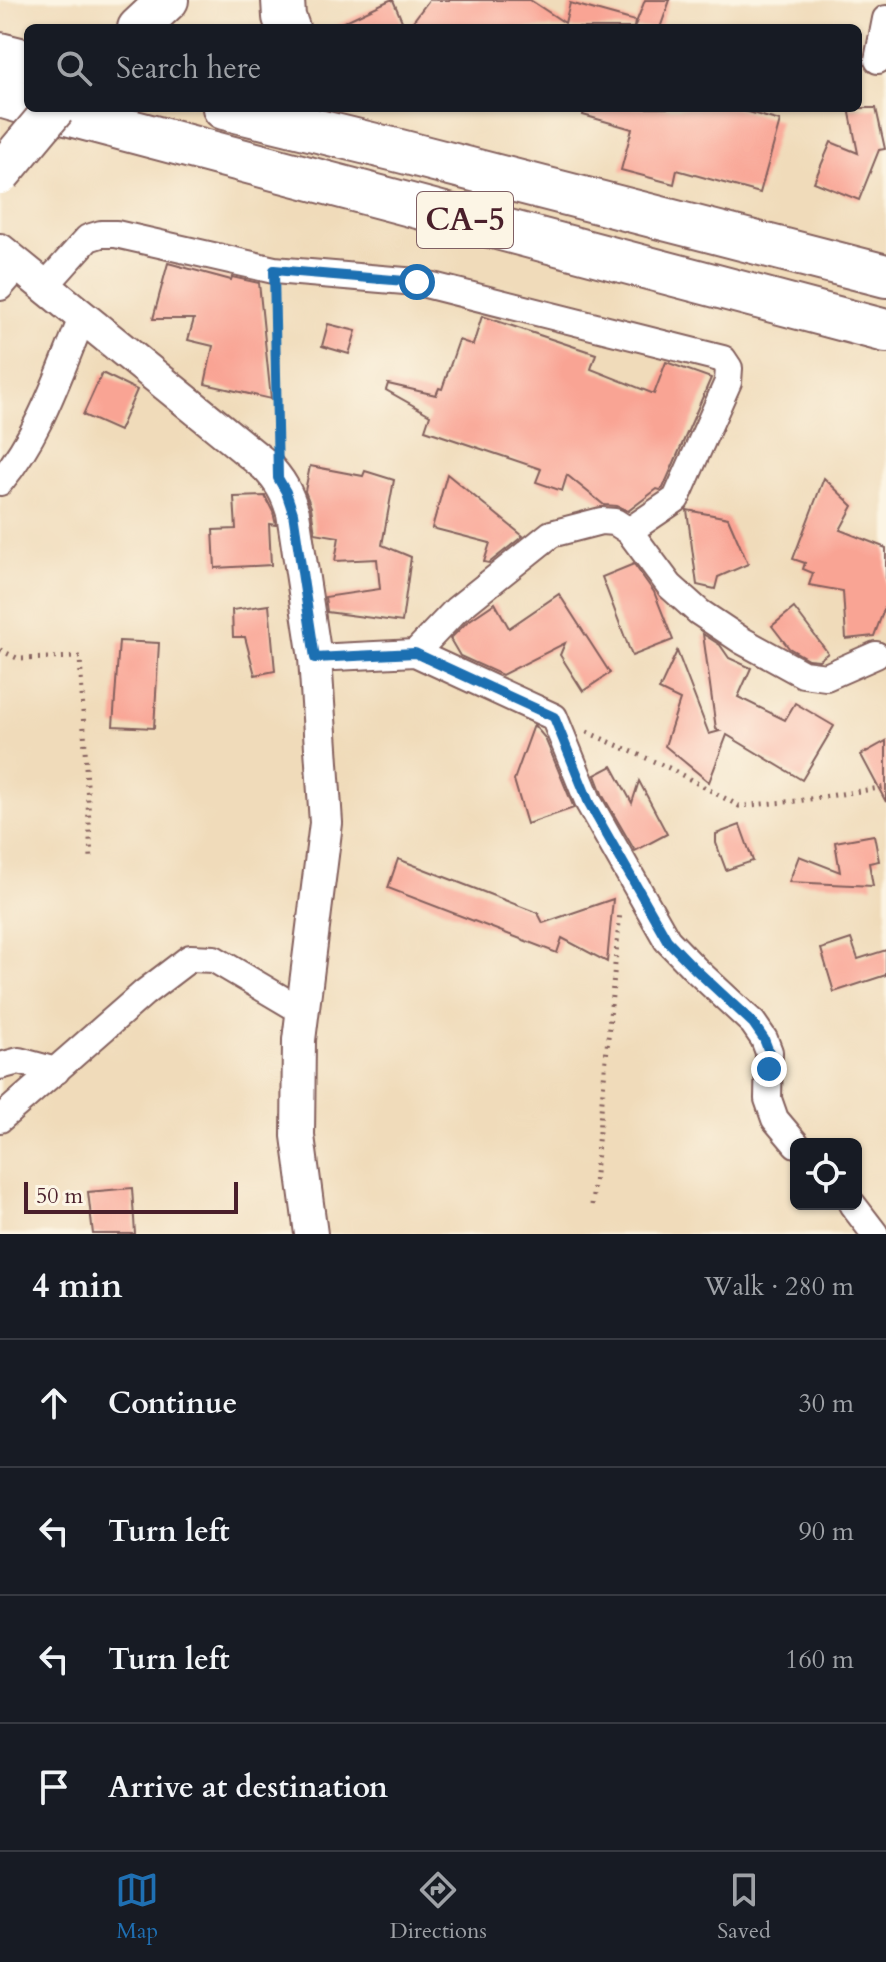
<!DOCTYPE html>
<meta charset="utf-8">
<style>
:root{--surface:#171b24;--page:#20242c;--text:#f1f3f6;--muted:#9ea1a6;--line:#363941;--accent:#1f6fb2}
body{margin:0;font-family:Cardo,serif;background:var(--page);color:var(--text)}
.controls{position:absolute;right:24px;bottom:24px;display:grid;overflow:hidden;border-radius:12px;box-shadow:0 2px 6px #0004}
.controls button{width:72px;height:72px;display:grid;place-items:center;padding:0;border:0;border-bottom:2px solid var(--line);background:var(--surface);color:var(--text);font:40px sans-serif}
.scale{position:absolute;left:24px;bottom:20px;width:214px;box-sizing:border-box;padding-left:8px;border:4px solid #4a1f2b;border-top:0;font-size:22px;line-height:28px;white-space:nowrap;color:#4a1f2b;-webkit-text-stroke:6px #fcf5e5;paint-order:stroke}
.stop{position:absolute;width:24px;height:24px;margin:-18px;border:6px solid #1f6fb2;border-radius:50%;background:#fff}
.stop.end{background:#1f6fb2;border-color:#fff;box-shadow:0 2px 8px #0008}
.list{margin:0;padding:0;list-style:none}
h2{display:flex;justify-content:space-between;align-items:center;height:104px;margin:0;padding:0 32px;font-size:34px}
h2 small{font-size:26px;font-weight:400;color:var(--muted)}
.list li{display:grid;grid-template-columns:52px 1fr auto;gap:24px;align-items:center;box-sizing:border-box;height:128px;padding:0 32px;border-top:2px solid var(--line)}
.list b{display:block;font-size:30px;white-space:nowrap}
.list em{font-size:26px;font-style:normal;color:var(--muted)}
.icon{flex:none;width:44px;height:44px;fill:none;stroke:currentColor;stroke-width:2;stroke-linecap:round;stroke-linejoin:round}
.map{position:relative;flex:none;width:886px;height:1234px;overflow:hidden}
.search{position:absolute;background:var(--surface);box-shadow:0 2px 6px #0004;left:24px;right:24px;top:24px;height:88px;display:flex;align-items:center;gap:20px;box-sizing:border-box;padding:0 28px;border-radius:12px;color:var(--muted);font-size:30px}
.sheet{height:616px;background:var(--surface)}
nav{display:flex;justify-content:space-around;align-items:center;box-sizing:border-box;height:112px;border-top:2px solid var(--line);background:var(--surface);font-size:22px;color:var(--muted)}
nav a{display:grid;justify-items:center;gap:4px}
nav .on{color:var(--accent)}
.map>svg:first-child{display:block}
.building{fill:#f9a494}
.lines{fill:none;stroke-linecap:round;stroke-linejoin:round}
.minor-casing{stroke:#84615d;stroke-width:30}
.tertiary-casing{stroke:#84615d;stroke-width:36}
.primary-casing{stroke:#84615d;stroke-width:44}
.trunk-casing{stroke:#84615d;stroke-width:46}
.path{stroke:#84615d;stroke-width:5;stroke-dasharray:2 6;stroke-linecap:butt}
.minor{stroke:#fff;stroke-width:26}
.tertiary{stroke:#fff;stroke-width:32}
.primary{stroke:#fff;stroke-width:40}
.trunk{stroke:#fff;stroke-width:42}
.primary-bridge-casing{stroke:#84615d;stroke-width:44;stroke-linecap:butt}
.primary-bridge{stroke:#fff;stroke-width:40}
.route{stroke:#1f6fb2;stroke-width:10}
.labels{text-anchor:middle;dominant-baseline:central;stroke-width:8;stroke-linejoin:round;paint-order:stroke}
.shield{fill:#fcf5e5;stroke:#7f5f63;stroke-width:2}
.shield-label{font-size:32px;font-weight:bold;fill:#4a1f2b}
</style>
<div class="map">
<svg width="886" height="1234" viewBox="0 0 886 1234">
<rect width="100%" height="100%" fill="#fcf5e5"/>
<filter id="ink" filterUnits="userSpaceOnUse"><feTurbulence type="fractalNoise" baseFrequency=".0125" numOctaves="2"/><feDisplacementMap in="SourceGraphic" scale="16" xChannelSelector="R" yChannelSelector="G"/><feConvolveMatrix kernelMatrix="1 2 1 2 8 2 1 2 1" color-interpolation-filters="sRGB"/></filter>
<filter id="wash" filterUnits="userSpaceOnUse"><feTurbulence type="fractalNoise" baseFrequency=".006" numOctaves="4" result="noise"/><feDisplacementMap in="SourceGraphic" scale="32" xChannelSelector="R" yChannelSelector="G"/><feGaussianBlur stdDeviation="1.8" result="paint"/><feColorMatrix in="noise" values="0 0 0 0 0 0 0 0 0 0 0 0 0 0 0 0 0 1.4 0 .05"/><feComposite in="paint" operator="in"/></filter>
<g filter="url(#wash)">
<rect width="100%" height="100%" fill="#f0dbba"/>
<g id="blocks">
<g class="building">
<path d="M390 0H393L405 28H331Z"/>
<path d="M429 0H530L565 23 570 3 635 21 634 28H408Z"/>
<path d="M645 0H670L660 28H634Z"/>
<path d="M584 108H734L780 121 760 193 677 170 674 184 621 170 632 129 583 115Z"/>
<path d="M849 108H876L885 149 879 150 859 200 814 182 831 142 858 153Z"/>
<path d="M168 263 231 280 232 277 259 283 271 399 205 384 213 346 188 340 194 319H153Z"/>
<path d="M482 316 596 354 591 369 654 394 666 362 711 378 663 488 660 490 657 489 628 511 617 506 604 505 567 475 562 491 536 482 541 469 425 430 430 415 386 390 388 384 436 395 439 388 442 389 459 340 473 345Z"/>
<path d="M328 324 356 331 349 354 322 346Z"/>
<path d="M102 373 137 390 119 431 83 415Z"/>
<path d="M310 466 363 476 365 471 394 480 382 545 411 557 402 622 327 612 325 597 380 589 377 559 335 561 339 537 315 533 311 507 305 491Z"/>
<path d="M447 474 523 536 489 563 484 562 490 543 432 528Z"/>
<path d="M824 478 853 506 840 530 886 548V604L874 636 846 639 843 591 809 585 813 573 803 569 805 563 793 559Z"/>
<path d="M265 496 273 512 276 525 269 524 271 565 215 568 213 530 236 529 234 497Z"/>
<path d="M687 510 728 518 748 564 718 577 715 589 697 585Z"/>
<path d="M634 564 654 592 673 640 632 656 602 577Z"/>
<path d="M559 594 610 673 583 691 560 655 565 643 502 675 460 656 450 639 467 622 495 603 509 628Z"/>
<path d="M269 605 275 671 255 675 245 637H233L232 610Z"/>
<path d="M794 608 828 653 819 660 808 659 789 648 772 626Z"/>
<path d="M703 634 720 645 729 658 751 668 738 697 785 720 795 703 834 726 802 780 727 735 709 782 665 746 680 700 659 690 677 651 709 734 720 731 716 729Z"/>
<path d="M119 641 159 643 154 728 113 726Z"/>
<path d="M534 725 545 738 574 808 527 824 514 780Z"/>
<path d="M886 741V802L861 755Z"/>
<path d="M612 766 632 803 639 781 667 834 635 851 603 796 595 775Z"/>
<path d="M740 825 753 861 726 870 716 843V834Z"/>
<path d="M874 835 879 861 869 863 873 886 789 882 799 856 840 872 835 842Z"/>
<path d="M398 859 538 913 543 923 613 899 607 962 562 938 557 953 388 888Z"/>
<path d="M851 939 858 959 886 950V975L834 992 821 949Z"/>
<path d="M132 1188 135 1234H93L88 1192Z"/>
</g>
</g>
</g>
<g filter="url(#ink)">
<use href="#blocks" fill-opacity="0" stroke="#84615d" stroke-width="2"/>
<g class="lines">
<defs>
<g id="minor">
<path d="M878 60 886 19"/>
<path d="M45 286 88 238 101 234H116L274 270 417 282 723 359 729 368 728 382 676 499 629 531"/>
<path d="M0 287 19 265"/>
<path d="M0 482C40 434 59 374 83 316"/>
<path d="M415 653 456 610 551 534 601 521 615 522 629 531 670 586 699 612 741 640 803 674 826 677 876 655"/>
<path d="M315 658 415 653 554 717 589 803 667 940 695 969 753 1023 764 1039 769 1052 768 1099 775 1119 796 1144"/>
<path d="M0 1066 19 1061 56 1071"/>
<path d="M0 1119 144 993 190 958 214 959 302 1011"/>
<path d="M852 1204 875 1234"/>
</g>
<path id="tertiary" d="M0 250 265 465C280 480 287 493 293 513L315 658 326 823 299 1040 298 1136 311 1234"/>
<path id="primary" d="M138 28 168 0"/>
<g id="trunk">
<path d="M283 0 284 17 288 28"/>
<path d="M0 54 28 61"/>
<path d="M0 96 28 104"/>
<path d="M44 108 886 331"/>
<path d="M224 108 396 150 886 276"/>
</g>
</defs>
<use href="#minor" class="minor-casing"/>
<use href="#tertiary" class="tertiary-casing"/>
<use href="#primary" class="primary-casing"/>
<use href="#trunk" class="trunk-casing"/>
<g class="path">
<path d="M275 295 277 436"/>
<path d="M0 650 19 659 80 657 91 858"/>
<path d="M587 732 669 768 739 806 797 801 886 787"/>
<path d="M592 1205 620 912"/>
</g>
<use href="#minor" class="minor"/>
<use href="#tertiary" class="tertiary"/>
<use href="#primary" class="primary"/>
<use href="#trunk" class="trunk"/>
<defs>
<path id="primary-bridge" d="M0 174 55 108"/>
</defs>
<use href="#primary-bridge" class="primary-bridge-casing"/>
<use href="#primary-bridge" class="primary-bridge"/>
</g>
</g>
<g class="lines" filter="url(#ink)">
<path class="route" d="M417 282 274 270 278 478 286 492 293 513 315 658 415 653 554 717 589 803 667 940 695 969 753 1023 764 1039 769 1052V1069"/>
</g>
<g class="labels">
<rect class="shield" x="417" y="192" width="96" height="56" rx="6"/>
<g class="shield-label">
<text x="465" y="220">CA-5</text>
</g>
</g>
</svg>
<div class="controls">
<button><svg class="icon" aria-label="locate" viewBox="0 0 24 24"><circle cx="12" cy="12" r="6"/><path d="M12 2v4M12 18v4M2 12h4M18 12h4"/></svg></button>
</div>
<div class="scale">50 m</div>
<div class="stop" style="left:417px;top:282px"></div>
<div class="stop end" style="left:769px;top:1069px"></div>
<div class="search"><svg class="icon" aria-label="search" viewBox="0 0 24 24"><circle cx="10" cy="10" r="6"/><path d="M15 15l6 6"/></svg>Search here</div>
</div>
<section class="sheet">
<h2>4 min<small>Walk · 280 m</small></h2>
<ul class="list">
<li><svg class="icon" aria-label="ahead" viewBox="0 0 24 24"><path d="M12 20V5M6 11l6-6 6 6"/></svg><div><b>Continue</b></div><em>30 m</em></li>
<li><svg class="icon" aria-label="left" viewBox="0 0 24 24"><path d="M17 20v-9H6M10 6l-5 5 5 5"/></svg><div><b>Turn left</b></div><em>90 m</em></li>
<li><svg class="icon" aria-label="left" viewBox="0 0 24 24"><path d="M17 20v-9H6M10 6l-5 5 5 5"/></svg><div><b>Turn left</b></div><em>160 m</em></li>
<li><svg class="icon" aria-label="arrive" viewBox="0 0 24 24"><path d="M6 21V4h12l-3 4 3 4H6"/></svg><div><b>Arrive at destination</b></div></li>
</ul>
</section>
<nav>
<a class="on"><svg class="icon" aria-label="map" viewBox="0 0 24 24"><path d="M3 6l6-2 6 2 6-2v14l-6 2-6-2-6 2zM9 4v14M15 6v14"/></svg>Map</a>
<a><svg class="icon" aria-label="directions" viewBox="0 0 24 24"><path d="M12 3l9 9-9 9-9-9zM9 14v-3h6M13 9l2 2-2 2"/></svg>Directions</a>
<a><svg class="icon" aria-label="saved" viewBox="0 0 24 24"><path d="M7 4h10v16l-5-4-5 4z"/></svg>Saved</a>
</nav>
